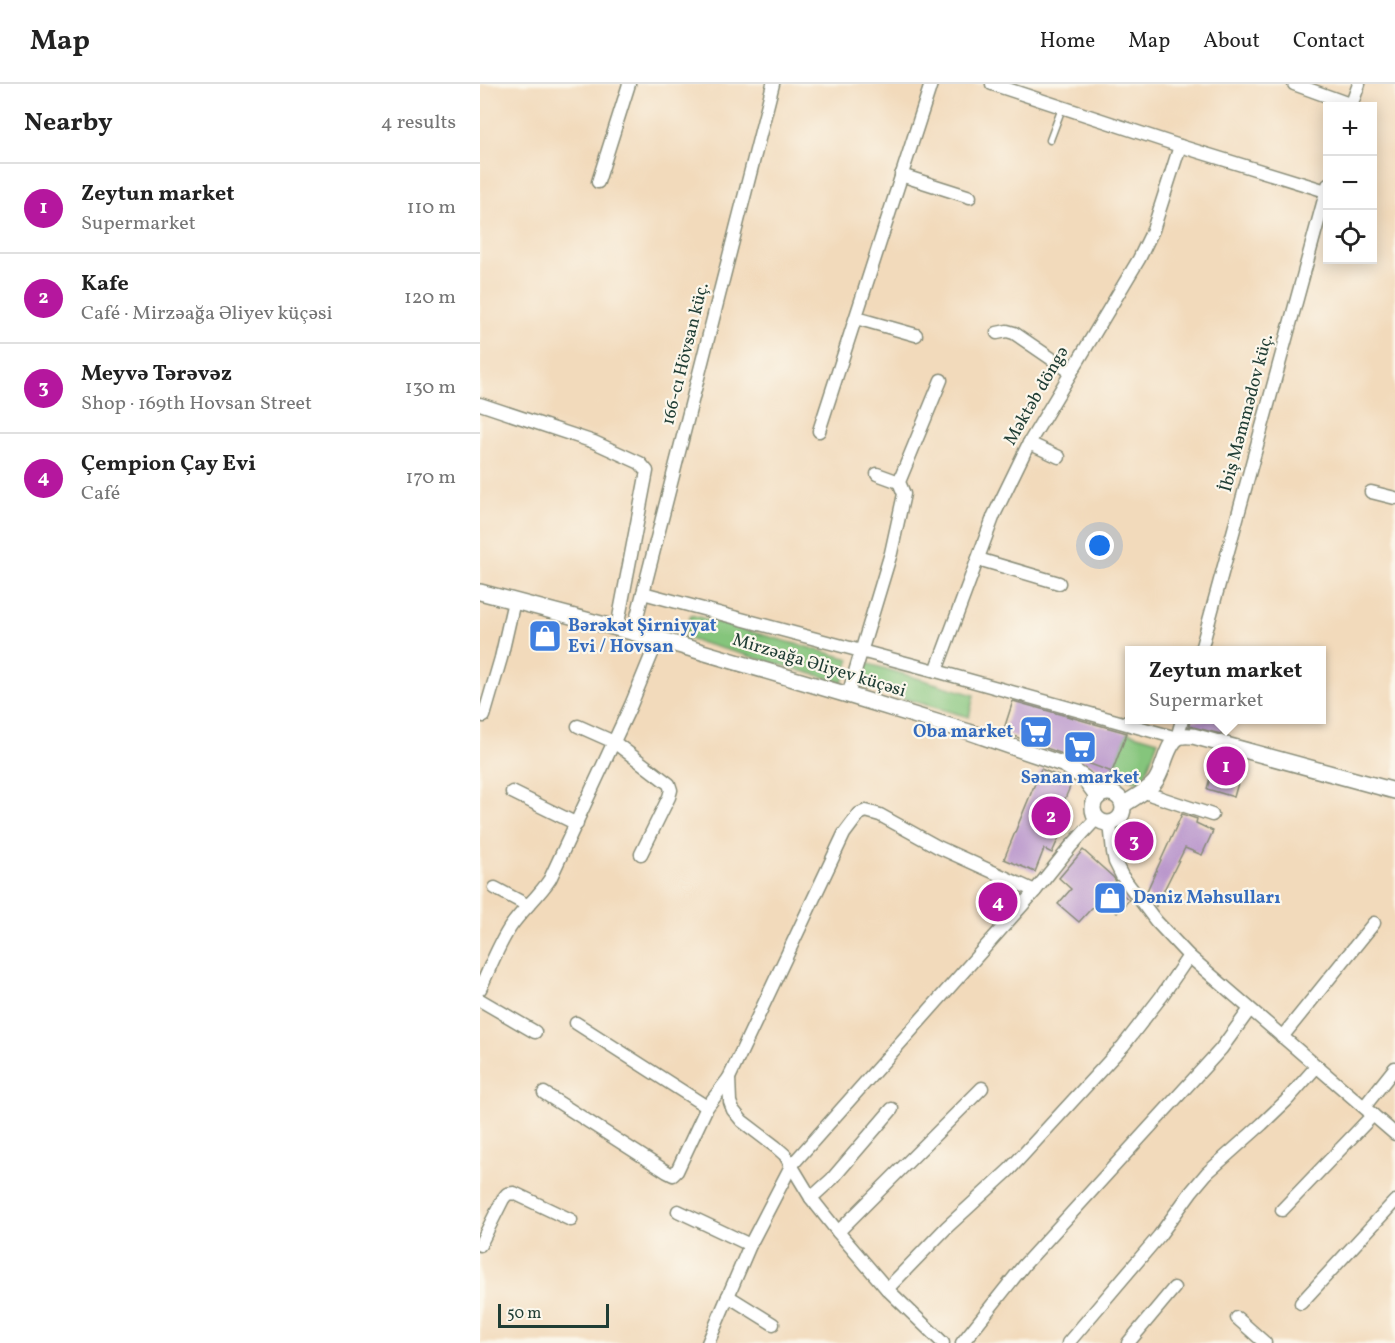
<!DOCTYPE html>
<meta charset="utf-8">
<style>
:root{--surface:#fff;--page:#f6f6f6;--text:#222;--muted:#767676;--line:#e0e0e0;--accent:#b5179e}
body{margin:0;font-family:Vollkorn,serif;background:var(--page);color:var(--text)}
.controls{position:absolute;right:18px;top:18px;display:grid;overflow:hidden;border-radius:0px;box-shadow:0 3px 15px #0003}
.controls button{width:54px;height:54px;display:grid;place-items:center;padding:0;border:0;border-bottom:2px solid var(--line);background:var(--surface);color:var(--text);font:30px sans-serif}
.scale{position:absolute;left:18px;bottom:15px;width:111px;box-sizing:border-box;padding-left:6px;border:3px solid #1f3d34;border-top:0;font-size:16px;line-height:21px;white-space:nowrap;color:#1f3d34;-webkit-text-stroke:4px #fbf7ec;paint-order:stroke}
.you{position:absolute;left:620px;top:462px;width:21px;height:21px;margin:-15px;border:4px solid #fff;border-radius:50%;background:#1a73e8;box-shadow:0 0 0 9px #1a73e833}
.badge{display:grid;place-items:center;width:39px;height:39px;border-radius:50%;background:var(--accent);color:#fff;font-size:20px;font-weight:700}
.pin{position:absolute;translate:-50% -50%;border:3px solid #fff;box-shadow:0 2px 6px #0006}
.popup{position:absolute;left:645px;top:562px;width:201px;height:78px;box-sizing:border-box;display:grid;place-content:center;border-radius:0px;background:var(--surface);filter:drop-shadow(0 2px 4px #0005);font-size:20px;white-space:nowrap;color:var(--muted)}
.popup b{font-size:22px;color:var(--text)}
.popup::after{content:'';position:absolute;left:50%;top:100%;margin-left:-12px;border:12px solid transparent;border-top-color:var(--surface)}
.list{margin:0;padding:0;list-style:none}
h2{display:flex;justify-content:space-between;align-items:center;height:78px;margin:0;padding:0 24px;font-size:26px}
h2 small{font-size:20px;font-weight:400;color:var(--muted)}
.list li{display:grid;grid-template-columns:39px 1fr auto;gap:18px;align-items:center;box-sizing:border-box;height:90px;padding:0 24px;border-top:2px solid var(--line)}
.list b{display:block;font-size:22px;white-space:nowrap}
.list p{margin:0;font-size:20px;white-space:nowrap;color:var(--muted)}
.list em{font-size:20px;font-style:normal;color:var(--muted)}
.icon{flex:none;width:33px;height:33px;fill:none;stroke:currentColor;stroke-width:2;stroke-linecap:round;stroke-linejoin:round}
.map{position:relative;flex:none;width:915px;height:1259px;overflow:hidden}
header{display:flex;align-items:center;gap:36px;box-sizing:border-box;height:84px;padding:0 30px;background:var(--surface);border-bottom:2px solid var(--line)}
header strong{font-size:28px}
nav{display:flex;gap:33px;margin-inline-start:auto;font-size:21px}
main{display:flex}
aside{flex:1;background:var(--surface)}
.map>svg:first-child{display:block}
.green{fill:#85c57c;stroke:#528158;stroke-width:1.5}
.building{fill:#ba97cc}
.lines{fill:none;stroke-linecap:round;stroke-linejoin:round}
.service-casing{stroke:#888c78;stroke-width:9}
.minor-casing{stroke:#888c78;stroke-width:15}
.tertiary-casing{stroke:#888c78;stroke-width:18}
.service{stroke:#fff;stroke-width:6}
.minor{stroke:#fff;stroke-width:12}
.tertiary{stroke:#fff;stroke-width:15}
.labels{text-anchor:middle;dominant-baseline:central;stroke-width:4.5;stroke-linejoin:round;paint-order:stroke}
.street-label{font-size:18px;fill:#1f3d34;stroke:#fbf7ec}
.shop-label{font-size:18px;font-weight:bold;fill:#366cbe;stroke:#fbf7ec;text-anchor:start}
</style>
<header>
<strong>Map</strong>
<nav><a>Home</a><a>Map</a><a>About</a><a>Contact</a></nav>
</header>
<main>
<aside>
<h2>Nearby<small>4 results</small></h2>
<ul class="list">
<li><span class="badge">1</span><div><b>Zeytun market</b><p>Supermarket</p></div><em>110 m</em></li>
<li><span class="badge">2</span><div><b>Kafe</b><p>Café · Mirzəağa Əliyev küçəsi</p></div><em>120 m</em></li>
<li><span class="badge">3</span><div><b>Meyvə Tərəvəz</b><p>Shop · 169th Hovsan Street</p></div><em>130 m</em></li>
<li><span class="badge">4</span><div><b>Çempion Çay Evi</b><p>Café</p></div><em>170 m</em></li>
</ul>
</aside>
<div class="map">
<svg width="915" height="1259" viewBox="0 0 915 1259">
<rect width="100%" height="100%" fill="#fbf7ec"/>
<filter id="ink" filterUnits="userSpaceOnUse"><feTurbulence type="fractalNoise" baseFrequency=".0167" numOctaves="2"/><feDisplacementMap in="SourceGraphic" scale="12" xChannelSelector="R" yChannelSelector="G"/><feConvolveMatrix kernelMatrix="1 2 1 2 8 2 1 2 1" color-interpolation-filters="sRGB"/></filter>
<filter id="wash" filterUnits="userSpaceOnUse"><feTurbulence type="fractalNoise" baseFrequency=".008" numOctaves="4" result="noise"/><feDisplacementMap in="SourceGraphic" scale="24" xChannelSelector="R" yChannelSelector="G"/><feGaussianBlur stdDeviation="1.35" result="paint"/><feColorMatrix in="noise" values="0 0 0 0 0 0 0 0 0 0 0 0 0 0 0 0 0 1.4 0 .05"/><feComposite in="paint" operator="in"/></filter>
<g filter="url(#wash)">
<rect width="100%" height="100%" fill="#f2dabb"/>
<g class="green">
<path d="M211 531 370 575 362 598 204 554Z"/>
<path d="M386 579 494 611 489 633 380 602Z"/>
<path d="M647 648 678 657 662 699 632 688Z"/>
</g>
<g id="blocks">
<g class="building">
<path d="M533 617 647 649 632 688 523 648Z"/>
<path d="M710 636H745L741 650 709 642Z"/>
<path d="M736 671 764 678 754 713 727 705Z"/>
<path d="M561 685 592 698 572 746 581 749 572 769 564 765 555 788 524 775Z"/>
<path d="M702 730 717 735 716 739 733 747 722 771 705 764 676 822 666 809Z"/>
<path d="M652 748 668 758 661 769 645 759Z"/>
<path d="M603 766 633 793 636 797 632 801 649 816 637 829 621 814 599 838 578 820 591 805 579 794Z"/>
</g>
</g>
</g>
<g filter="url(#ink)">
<use href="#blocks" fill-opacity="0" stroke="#888c78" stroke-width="1.5"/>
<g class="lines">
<defs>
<path id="service" d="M570 56 582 24"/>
<g id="minor">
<path d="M512 0 700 62 846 107"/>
<path d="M814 0 872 21"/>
<path d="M871 22 879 0"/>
<path d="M421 91 490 113"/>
<path d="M118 98 149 0"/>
<path d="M376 234 436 251"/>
<path d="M517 249 527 247 534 249 591 288"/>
<path d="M0 320 114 358 160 379 167 387 137 544"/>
<path d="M339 347 451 0"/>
<path d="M549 359 579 373"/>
<path d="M397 390 419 398"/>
<path d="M891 408 915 414"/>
<path d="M498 475 579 499"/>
<path d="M163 509 456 587 697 654 702 636"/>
<path d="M153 548 293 0"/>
<path d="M721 566 848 101"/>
<path d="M456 587 514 431 549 359 659 175 673 146 700 62"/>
<path d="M368 611 411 469 424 410 419 398 461 296"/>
<path d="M4 632 21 574 34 517"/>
<path d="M98 642 134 658 189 700 191 706 189 713 161 770"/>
<path d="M665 707 672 711 732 731"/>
<path d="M32 708 97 740"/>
<path d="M630 739 633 768 635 778 642 792 676 837 709 872 915 1050"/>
<path d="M15 804 47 821"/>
<path d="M0 905C10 884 18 861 31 842 43 825 59 812 70 795L151 621 178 555"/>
<path d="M0 916 55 948"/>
<path d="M96 939 227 1023"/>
<path d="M802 953 894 839"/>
<path d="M64 1009 187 1088 193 1091 197 1087 227 1023 249 994"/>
<path d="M884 1023 915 984"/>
<path d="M331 1114 352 1095 412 1025"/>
<path d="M802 1126 893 1031"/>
<path d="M198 1127 270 1161"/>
<path d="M358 1148 502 1004"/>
<path d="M0 1161 23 1115 27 1110 34 1109 91 1136"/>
<path d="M407 1205 467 1143 529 1086 643 962 681 913 709 872"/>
<path d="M248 1212 293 1240"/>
<path d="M821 1219 915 1117"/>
<path d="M757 1234 785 1259"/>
<path d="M228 1259 270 1161 311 1082 555 807 591 762 617 734"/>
<path d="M463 1259 407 1205 358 1148 331 1114 305 1071 296 1063 262 1037 253 1026 250 1018 249 994 364 750 379 730 386 727 400 731 458 763 555 807"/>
<path d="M482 1259 544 1181 741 965 770 925"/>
<path d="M588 1259 679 1152 711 1108 727 1089 782 1040 806 1017 837 982"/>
<path d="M648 1259 694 1204"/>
</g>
<g id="tertiary">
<path d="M0 508 178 555 368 611 489 648 585 681 604 694 618 713"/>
<circle cx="628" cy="724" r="15"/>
<path d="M643 721C653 714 666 708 674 699 684 688 686 659 699 653 703 651 709 652 713 652L915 707"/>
</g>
</defs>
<use href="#service" class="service-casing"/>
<use href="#minor" class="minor-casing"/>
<use href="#tertiary" class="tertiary-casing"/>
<use href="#service" class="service"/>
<use href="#minor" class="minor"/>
<use href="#tertiary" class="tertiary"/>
</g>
</g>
<defs>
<symbol id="shop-square" viewBox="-11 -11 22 22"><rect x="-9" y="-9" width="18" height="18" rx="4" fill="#3f7fe0" stroke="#fbf7ec"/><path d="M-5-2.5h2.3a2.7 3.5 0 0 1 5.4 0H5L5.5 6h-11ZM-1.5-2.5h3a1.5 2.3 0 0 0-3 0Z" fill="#fff"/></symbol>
<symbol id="supermarket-square" viewBox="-11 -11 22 22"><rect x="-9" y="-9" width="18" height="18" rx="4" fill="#3f7fe0" stroke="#fbf7ec"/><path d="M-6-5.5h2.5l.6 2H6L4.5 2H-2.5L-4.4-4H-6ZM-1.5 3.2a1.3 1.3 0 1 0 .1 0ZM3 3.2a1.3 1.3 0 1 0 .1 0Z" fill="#fff"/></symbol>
</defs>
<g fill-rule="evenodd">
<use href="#shop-square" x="46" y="533" width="38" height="38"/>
<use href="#supermarket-square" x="537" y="629" width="38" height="38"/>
<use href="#supermarket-square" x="581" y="644" width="38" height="38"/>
<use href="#shop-square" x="611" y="795" width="38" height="38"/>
</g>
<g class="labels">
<g class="street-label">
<text transform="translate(206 270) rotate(-76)">166-cı Hövsan küç.</text>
<text transform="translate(557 312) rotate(-60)">Məktəb döngə</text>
<text transform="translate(767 329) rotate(-75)">İbiş Məmmədov küç.</text>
<text transform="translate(339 582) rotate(17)">Mirzəağa Əliyev küçəsi</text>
</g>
<g class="shop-label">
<text x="88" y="542">Bərəkət Şirniyyat<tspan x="88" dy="21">Evi / Hovsan</tspan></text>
<text x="533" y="648" text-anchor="end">Oba market</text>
<text x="600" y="694" text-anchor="middle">Sənan market</text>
<text x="653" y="814">Dəniz Məhsulları</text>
</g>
</g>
</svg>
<div class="controls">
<button>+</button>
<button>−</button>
<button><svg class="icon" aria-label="locate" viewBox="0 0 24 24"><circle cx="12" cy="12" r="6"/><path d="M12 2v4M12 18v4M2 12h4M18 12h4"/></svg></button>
</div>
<div class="scale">50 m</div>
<div class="you"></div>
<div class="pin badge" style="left:746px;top:682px">1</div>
<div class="popup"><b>Zeytun market</b>Supermarket</div>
<div class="pin badge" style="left:571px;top:732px">2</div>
<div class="pin badge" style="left:654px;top:757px">3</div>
<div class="pin badge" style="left:518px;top:818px">4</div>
</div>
</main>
